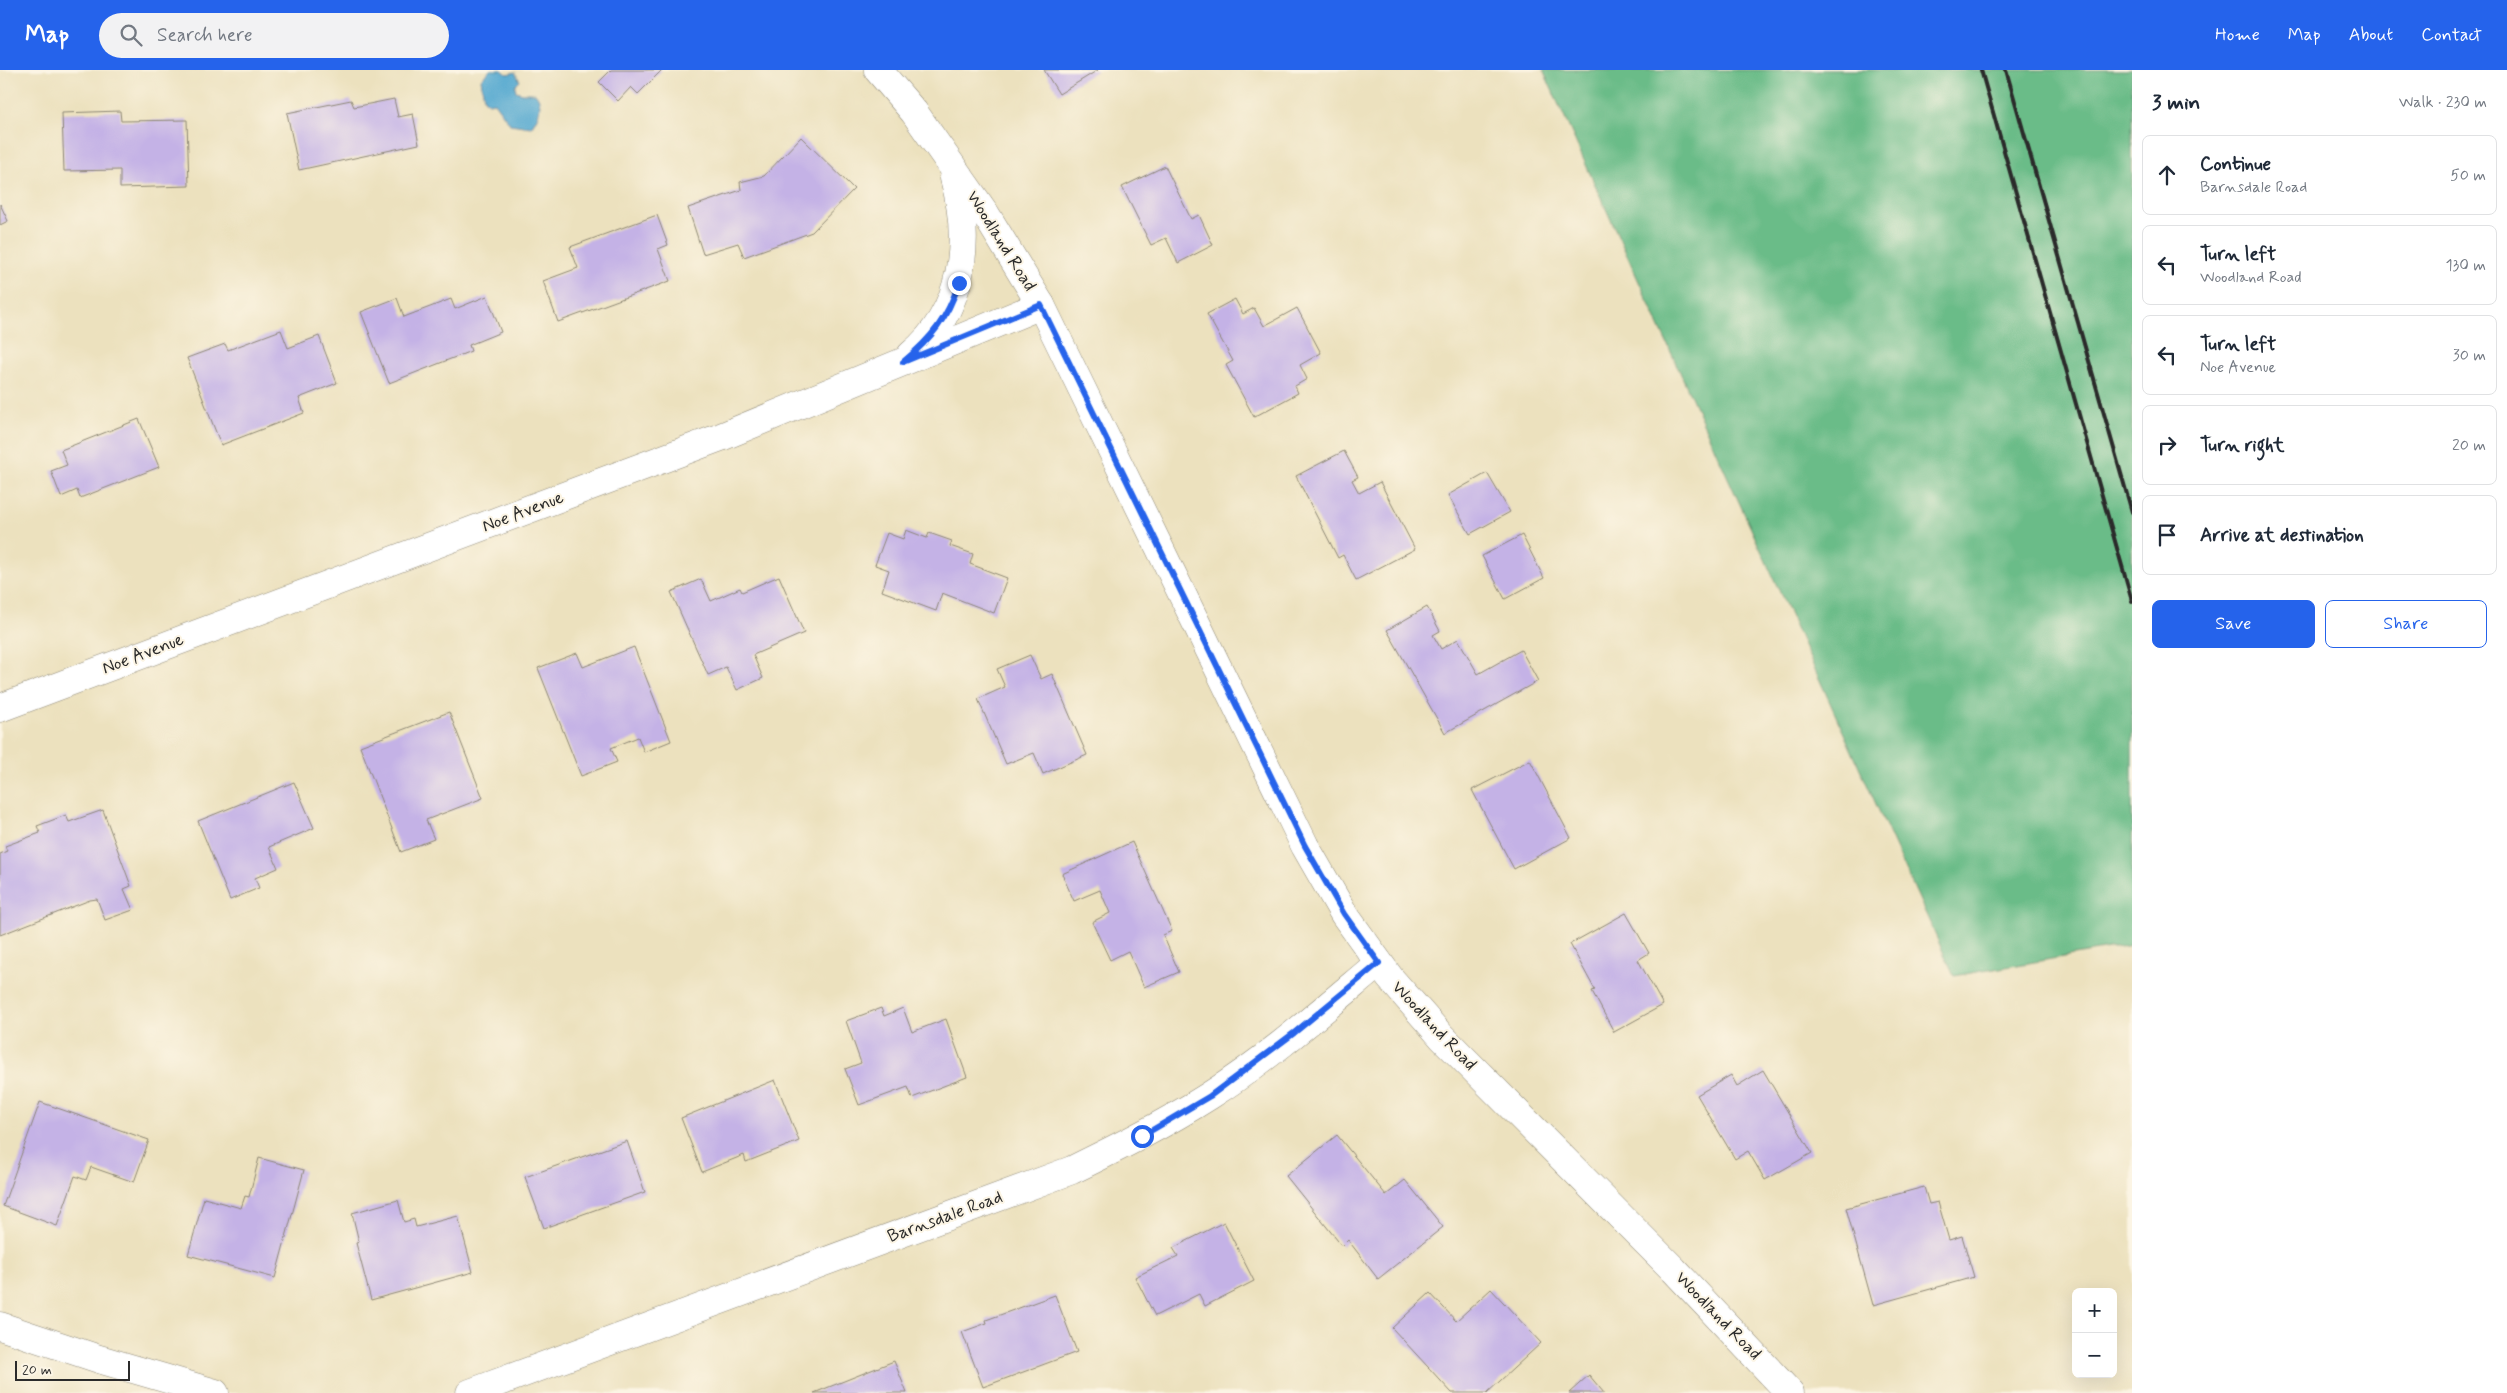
<!DOCTYPE html>
<meta charset="utf-8">
<style>
:root{--surface:#fff;--page:#f2f2f3;--text:#1f2937;--muted:#747a83;--line:#e0e1e3;--accent:#2563eb}
body{margin:0;font-family:Mynerve,sans-serif;background:var(--page);color:var(--text)}
.controls{position:absolute;right:15px;bottom:15px;display:grid;overflow:hidden;border-radius:8px;box-shadow:0 5px 20px #0002}
.controls button{width:45px;height:45px;display:grid;place-items:center;padding:0;border:0;border-bottom:1px solid var(--line);background:var(--surface);color:var(--text);font:25px sans-serif}
.scale{position:absolute;left:15px;bottom:12px;width:115px;box-sizing:border-box;padding-left:5px;border:2px solid #2b2b2b;border-top:0;font-size:14px;line-height:18px;white-space:nowrap;color:#2b2b2b;-webkit-text-stroke:4px #fcf5e5;paint-order:stroke}
.stop{position:absolute;width:15px;height:15px;margin:-11px;border:4px solid #2563eb;border-radius:50%;background:#fff}
.stop.end{background:#2563eb;border-color:#fff;box-shadow:0 1px 5px #0008}
.list{margin:0;padding:0;list-style:none}
h2{display:flex;justify-content:space-between;align-items:center;height:65px;margin:0;padding:0 20px;font-size:21px}
h2 small{font-size:16px;font-weight:400;color:var(--muted)}
.list li{display:grid;grid-template-columns:32px 1fr auto;gap:15px;align-items:center;box-sizing:border-box;height:80px;margin:0 10px 10px;padding:0 10px;border:1px solid var(--line);border-radius:8px}
.list b{display:block;font-size:19px;white-space:nowrap}
.list p{margin:0;font-size:16px;white-space:nowrap;color:var(--muted)}
.list em{font-size:16px;font-style:normal;color:var(--muted)}
.actions{display:flex;gap:10px;padding:15px 20px}
.actions a{flex:1;padding:11px 0;border:1px solid var(--accent);border-radius:8px;text-align:center;font-size:18px;color:var(--accent)}
.actions .main{background:var(--accent);color:#fff}
.icon{flex:none;width:28px;height:28px;fill:none;stroke:currentColor;stroke-width:2;stroke-linecap:round;stroke-linejoin:round}
.map{position:relative;flex:none;width:2132px;height:1323px;overflow:hidden}
header{display:flex;align-items:center;gap:30px;box-sizing:border-box;height:70px;padding:0 25px;background:var(--accent);color:#fff}
header strong{font-size:24px}
nav{display:flex;gap:28px;margin-inline-start:auto;font-size:18px}
.search{width:350px;height:45px;background:var(--page);display:flex;align-items:center;gap:12px;box-sizing:border-box;padding:0 18px;border-radius:28px;color:var(--muted);font-size:19px}
main{display:flex}
aside{flex:1;background:var(--surface)}
.map>svg:first-child{display:block}
.forest{fill:#6abc88;stroke:#4a745a}
.water{fill:#54a9d0;stroke:#406a7e}
.building{fill:#c4b2e6}
.lines{fill:none;stroke-linecap:round;stroke-linejoin:round}
.minor-casing{stroke:#8c8674;stroke-width:29}
.minor{stroke:#fff;stroke-width:28}
.rail{stroke:#2b2b2b;stroke-width:4}
.route{stroke:#2563eb;stroke-width:6}
.labels{text-anchor:middle;dominant-baseline:central;stroke-width:4;stroke-linejoin:round;paint-order:stroke}
.street-label{font-size:18px;fill:#2b2b2b;stroke:#fcf5e5}
</style>
<header>
<strong>Map</strong>
<div class="search"><svg class="icon" aria-label="search" viewBox="0 0 24 24"><circle cx="10" cy="10" r="6"/><path d="M15 15l6 6"/></svg>Search here</div>
<nav><a>Home</a><a>Map</a><a>About</a><a>Contact</a></nav>
</header>
<main>
<div class="map">
<svg width="2132" height="1323" viewBox="0 0 2132 1323">
<rect width="100%" height="100%" fill="#fcf5e5"/>
<filter id="ink" filterUnits="userSpaceOnUse"><feTurbulence type="fractalNoise" baseFrequency=".02" numOctaves="2"/><feDisplacementMap in="SourceGraphic" scale="10" xChannelSelector="R" yChannelSelector="G"/><feConvolveMatrix kernelMatrix="1 2 1 2 8 2 1 2 1" color-interpolation-filters="sRGB"/></filter>
<filter id="wash" filterUnits="userSpaceOnUse"><feTurbulence type="fractalNoise" baseFrequency=".0096" numOctaves="4" result="noise"/><feDisplacementMap in="SourceGraphic" scale="20" xChannelSelector="R" yChannelSelector="G"/><feGaussianBlur stdDeviation="1.12" result="paint"/><feColorMatrix in="noise" values="0 0 0 0 0 0 0 0 0 0 0 0 0 0 0 0 0 1.4 0 .05"/><feComposite in="paint" operator="in"/></filter>
<g filter="url(#wash)">
<rect width="100%" height="100%" fill="#ece1be"/>
<path class="forest" d="M1543 0H2132V875L1954 906Z"/>
<path class="water" d="M490 0H502L507 4 515 2 520 11 515 16 516 21 522 23H535C544 33 539 47 531 57L510 54 494 32 489 33 484 29 481 9Z"/>
<g id="blocks">
<g class="building">
<path d="M611 0H662L638 24 631 17 618 31 599 12Z"/>
<path d="M1044 0H1098L1059 24Z"/>
<path d="M394 29 398 47 413 44 419 74 299 100 287 43 351 30 354 37Z"/>
<path d="M120 41 121 51 187 50 189 116 120 118V100L64 101 62 43Z"/>
<path d="M801 67 854 119 812 162 744 187 738 173 703 184 688 138 741 120 740 112 764 106Z"/>
<path d="M1165 96 1191 149 1199 145 1213 175 1178 193 1166 168 1151 175 1122 117Z"/>
<path d="M0 134 8 151 0 155Z"/>
<path d="M657 145 668 175 658 179 670 211 558 252 543 211 578 198 570 177Z"/>
<path d="M487 226 501 262 469 275 471 281 389 313 361 242 397 228 404 247 451 229 455 239Z"/>
<path d="M1235 229 1243 244 1254 238 1264 256 1297 238 1321 283 1300 295 1307 309 1295 316 1298 323 1254 347 1226 295 1233 291 1207 244Z"/>
<path d="M281 260 288 278 319 266 337 313 299 328 304 343 221 375 187 288 225 274 228 280Z"/>
<path d="M139 349 159 397 80 428 77 420 61 427 51 401 67 395 61 380Z"/>
<path d="M1344 381 1358 407 1352 410 1359 423 1380 412 1415 479 1356 510 1343 485 1338 488 1296 406Z"/>
<path d="M1487 403 1510 442 1470 464 1448 425Z"/>
<path d="M906 460 927 468 929 463 952 471 950 476 973 484 970 494 1007 508 994 543 942 523 936 541 882 521 889 500 875 495 887 463 903 469Z"/>
<path d="M1522 465 1544 508 1505 529 1482 486Z"/>
<path d="M779 506 804 563 753 585 763 608 737 620 726 597 708 605 671 522 701 509 711 531 740 518 742 522Z"/>
<path d="M1427 537 1440 561 1433 565 1441 579 1458 569 1478 604 1521 580 1538 611 1445 663 1387 560Z"/>
<path d="M634 577 671 671 644 682 638 667 611 678 617 692 581 706 538 598 577 583 583 597Z"/>
<path d="M1030 585 1041 609 1052 604 1087 685 1043 704 1034 683 1006 694 978 629 1005 617 997 599Z"/>
<path d="M449 642 483 728 426 750 434 769 401 782 360 676Z"/>
<path d="M1530 690 1571 768 1514 799 1472 720Z"/>
<path d="M294 712 314 758 269 777 278 798 255 808 259 818 230 830 198 751Z"/>
<path d="M103 740 131 816 124 819 133 840 105 850 97 829 90 830 0 865V784L7 781 5 776 40 763 37 756 66 745 69 752Z"/>
<path d="M1132 772 1172 861 1163 865 1179 902 1144 917 1128 881 1110 890 1092 852 1110 843 1100 820 1074 831 1062 804Z"/>
<path d="M1626 843 1649 883 1638 890 1663 935 1614 962 1592 921 1595 920 1570 874Z"/>
<path d="M881 938 884 946 903 938 912 962 946 949 967 1007 912 1028 908 1017 859 1035 845 999 861 993 846 951Z"/>
<path d="M1763 1000 1812 1083 1765 1110 1748 1081 1735 1089 1697 1025 1731 1005 1737 1016Z"/>
<path d="M775 1010 799 1071 746 1092 744 1085 702 1102 681 1048Z"/>
<path d="M40 1032 149 1070 134 1112 91 1097 86 1110 75 1106 57 1156 3 1136Z"/>
<path d="M1337 1065 1386 1125 1405 1110 1443 1157 1378 1209 1348 1170 1342 1176 1286 1106Z"/>
<path d="M627 1071 645 1122 544 1158 525 1107Z"/>
<path d="M259 1088 304 1100 275 1208 188 1185 204 1128 241 1138 245 1126 249 1127Z"/>
<path d="M1924 1117 1929 1134 1938 1132 1949 1170 1962 1166 1974 1207 1873 1235 1846 1138Z"/>
<path d="M398 1130 404 1152 414 1149 416 1157 458 1146 473 1202 371 1230 356 1173 359 1172 352 1143Z"/>
<path d="M1224 1152 1254 1211 1205 1236 1199 1224 1155 1246 1135 1207 1178 1186 1173 1178Z"/>
<path d="M1491 1219 1541 1273 1487 1323H1452L1392 1258 1430 1223 1456 1251Z"/>
<path d="M1055 1225 1077 1282 983 1317 962 1262 987 1253 986 1250Z"/>
<path d="M894 1291 907 1323H814Z"/>
<path d="M1589 1305 1604 1323H1569Z"/>
</g>
</g>
</g>
<g filter="url(#ink)">
<use href="#blocks" fill-opacity="0" stroke="#8c8674" stroke-width="1"/>
<g class="lines">
<defs>
<g id="minor">
<path d="M878 0 914 42 985 143 1041 235 1305 776 1344 844 1390 908 1442 967 1674 1200 1790 1323"/>
<path d="M911 285C964 241 972 171 954 108"/>
<path d="M0 638 721 367 1041 235"/>
<path d="M0 1256 99 1289 215 1323"/>
<path d="M470 1323 1072 1100C1119 1077 1165 1054 1209 1026 1269 988 1324 939 1379 893"/>
</g>
</defs>
<use href="#minor" class="minor-casing"/>
<use href="#minor" class="minor"/>
<g class="rail">
<path d="M1981 0 2132 531"/>
<path d="M2006 0 2132 442"/>
</g>
</g>
</g>
<g class="lines" filter="url(#ink)">
<path class="route" d="M959 213C947 249 932 268 903 292L1041 235 1305 776 1344 844 1379 893 1294 963 1210 1026 1142 1066"/>
</g>
<g class="labels">
<g class="street-label">
<text transform="translate(1001 171) rotate(58)">Woodland Road</text>
<text transform="translate(523 442) rotate(-21)">Noe Avenue</text>
<text transform="translate(143 584) rotate(-21)">Noe Avenue</text>
<text transform="translate(1434 956) rotate(47)">Woodland Road</text>
<text transform="translate(945 1147) rotate(-20)">Barnsdale Road</text>
<text transform="translate(1718 1246) rotate(46)">Woodland Road</text>
</g>
</g>
</svg>
<div class="controls">
<button>+</button>
<button>−</button>
</div>
<div class="scale">20 m</div>
<div class="stop" style="left:1142px;top:1066px"></div>
<div class="stop end" style="left:959px;top:213px"></div>
</div>
<aside>
<h2>3 min<small>Walk · 230 m</small></h2>
<ul class="list">
<li><svg class="icon" aria-label="ahead" viewBox="0 0 24 24"><path d="M12 20V5M6 11l6-6 6 6"/></svg><div><b>Continue</b><p>Barnsdale Road</p></div><em>50 m</em></li>
<li><svg class="icon" aria-label="left" viewBox="0 0 24 24"><path d="M17 20v-9H6M10 6l-5 5 5 5"/></svg><div><b>Turn left</b><p>Woodland Road</p></div><em>130 m</em></li>
<li><svg class="icon" aria-label="left" viewBox="0 0 24 24"><path d="M17 20v-9H6M10 6l-5 5 5 5"/></svg><div><b>Turn left</b><p>Noe Avenue</p></div><em>30 m</em></li>
<li><svg class="icon" aria-label="right" viewBox="0 0 24 24"><path d="M7 20v-9h11M14 6l5 5-5 5"/></svg><div><b>Turn right</b></div><em>20 m</em></li>
<li><svg class="icon" aria-label="arrive" viewBox="0 0 24 24"><path d="M6 21V4h12l-3 4 3 4H6"/></svg><div><b>Arrive at destination</b></div></li>
</ul>
<div class="actions"><a class="main">Save</a><a>Share</a></div>
</aside>
</main>
